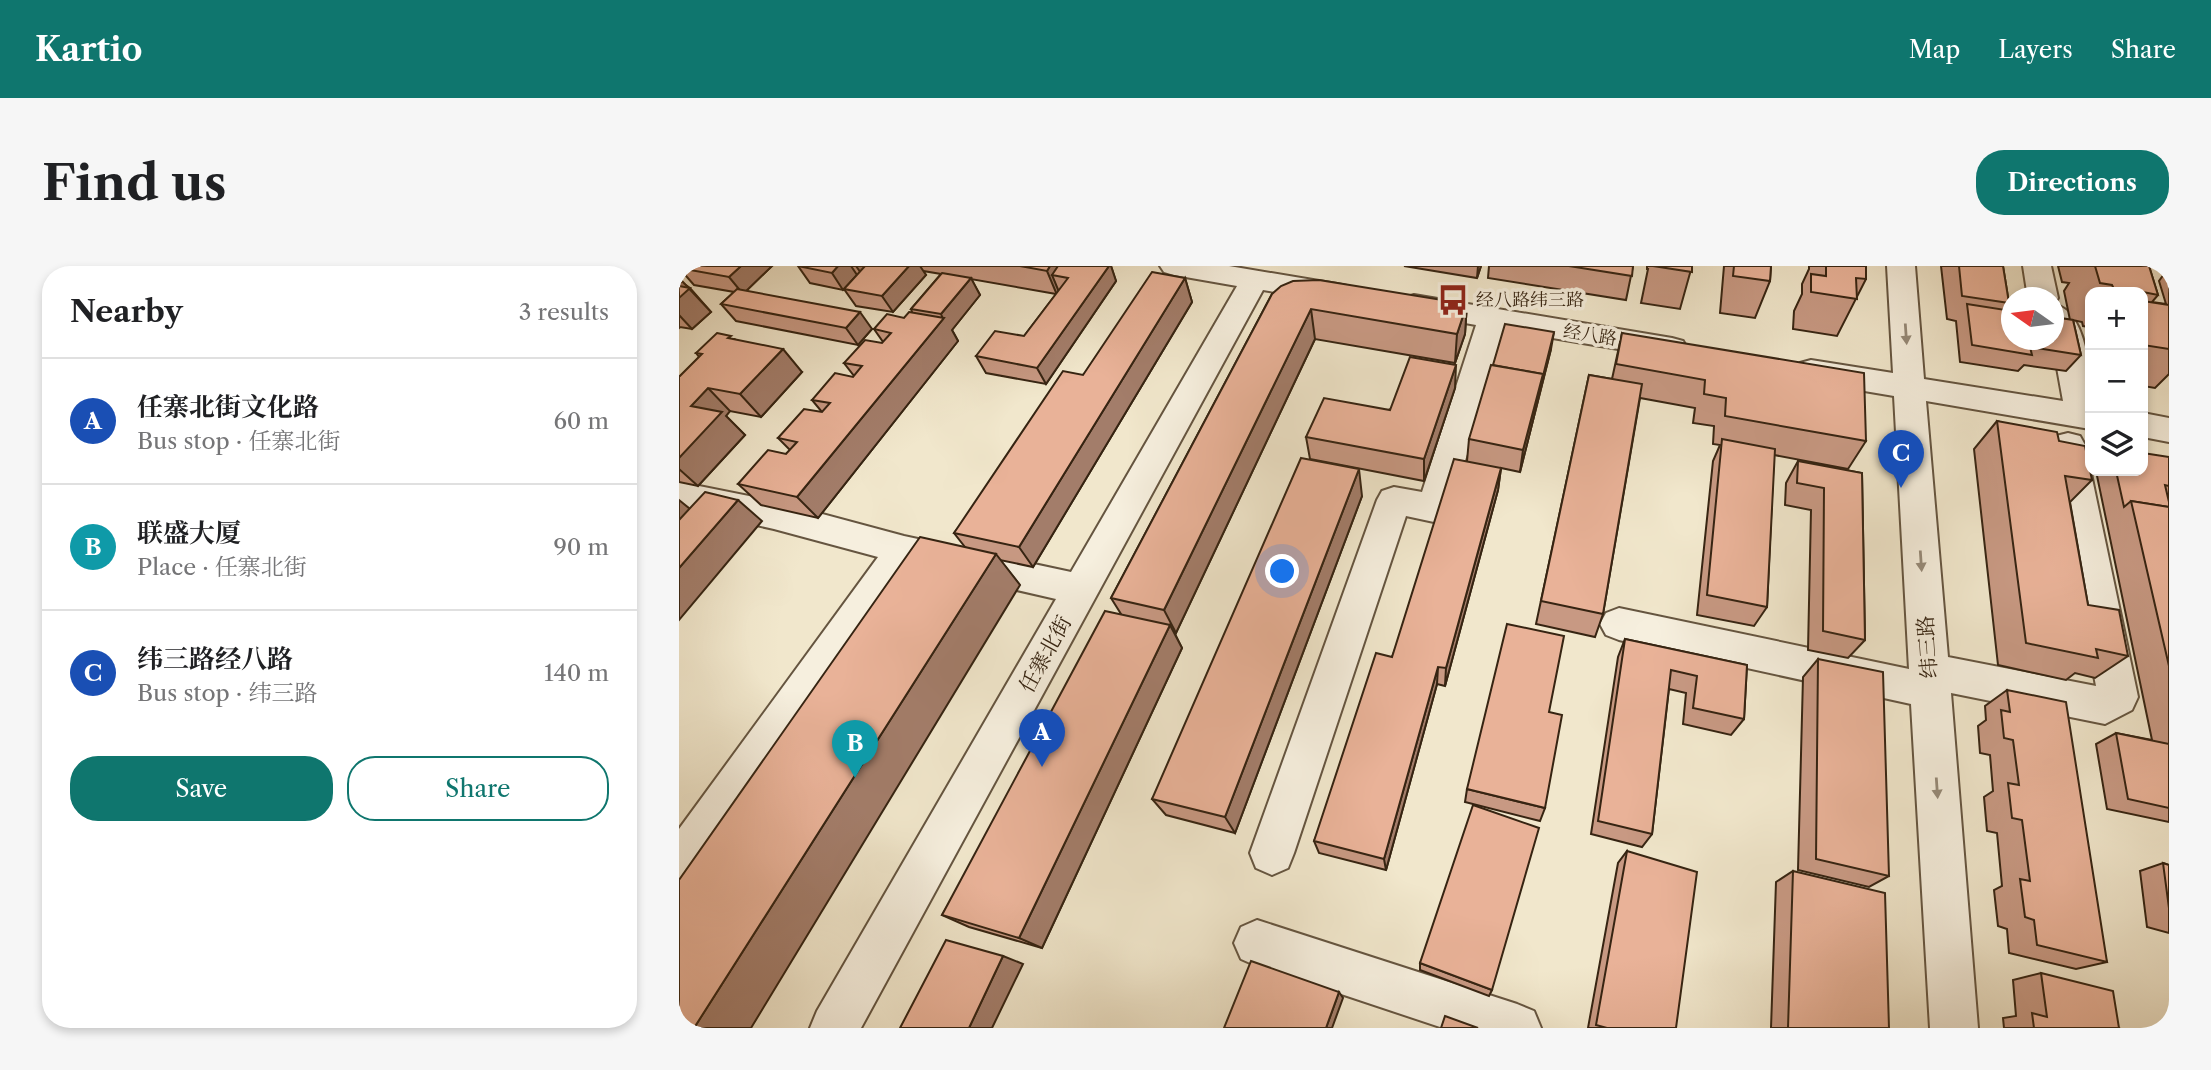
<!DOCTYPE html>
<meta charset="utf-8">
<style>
:root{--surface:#fff;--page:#f6f6f6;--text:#202124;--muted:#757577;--line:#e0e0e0;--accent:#0f766e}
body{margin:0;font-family:"Libre Caslon Text","Noto Serif SC",serif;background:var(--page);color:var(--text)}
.controls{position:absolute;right:21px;top:21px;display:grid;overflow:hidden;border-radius:14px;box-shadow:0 4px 10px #0003}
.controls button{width:63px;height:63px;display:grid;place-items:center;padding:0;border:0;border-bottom:2px solid var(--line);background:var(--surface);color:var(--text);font:35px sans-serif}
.compass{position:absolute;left:1322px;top:21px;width:63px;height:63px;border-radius:50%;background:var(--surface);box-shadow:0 4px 10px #0003;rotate:284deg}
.you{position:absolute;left:604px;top:306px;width:24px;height:24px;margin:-18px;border:5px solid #fff;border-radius:50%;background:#1a73e8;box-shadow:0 0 0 10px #1a73e833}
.badge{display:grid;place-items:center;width:46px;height:46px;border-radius:50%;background:var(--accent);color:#fff;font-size:23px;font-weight:700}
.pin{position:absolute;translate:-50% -58px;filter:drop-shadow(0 2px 4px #0008)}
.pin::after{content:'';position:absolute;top:37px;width:24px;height:21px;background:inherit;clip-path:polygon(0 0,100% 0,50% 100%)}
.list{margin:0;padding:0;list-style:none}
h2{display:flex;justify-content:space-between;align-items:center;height:91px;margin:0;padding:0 28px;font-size:30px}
h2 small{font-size:23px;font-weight:400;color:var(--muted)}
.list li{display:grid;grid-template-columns:46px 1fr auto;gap:21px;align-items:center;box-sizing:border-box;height:126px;padding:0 28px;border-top:2px solid var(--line)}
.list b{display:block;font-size:26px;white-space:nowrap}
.list p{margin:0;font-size:23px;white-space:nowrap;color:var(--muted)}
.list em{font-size:23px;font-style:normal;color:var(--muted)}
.actions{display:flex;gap:14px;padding:21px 28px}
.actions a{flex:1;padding:16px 0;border:2px solid var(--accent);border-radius:28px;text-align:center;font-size:24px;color:var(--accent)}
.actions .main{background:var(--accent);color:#fff}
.icon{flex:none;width:38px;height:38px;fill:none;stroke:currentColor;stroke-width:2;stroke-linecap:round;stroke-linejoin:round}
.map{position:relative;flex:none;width:1490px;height:762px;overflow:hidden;border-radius:28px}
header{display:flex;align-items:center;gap:42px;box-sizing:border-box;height:98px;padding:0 35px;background:var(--accent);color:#fff}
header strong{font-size:33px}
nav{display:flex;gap:38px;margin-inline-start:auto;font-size:24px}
.intro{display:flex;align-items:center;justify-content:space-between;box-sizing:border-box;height:168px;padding:0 42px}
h1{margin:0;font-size:49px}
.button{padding:18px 32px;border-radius:28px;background:var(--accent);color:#fff;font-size:24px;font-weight:700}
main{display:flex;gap:42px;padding:0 42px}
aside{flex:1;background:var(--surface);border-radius:28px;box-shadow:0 4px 10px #0003}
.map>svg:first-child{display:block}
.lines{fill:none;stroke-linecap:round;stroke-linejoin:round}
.minor-casing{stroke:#655540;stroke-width:4}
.minor{fill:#f6efde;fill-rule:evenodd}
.wall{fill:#c89983;stroke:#362412;stroke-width:2}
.shaded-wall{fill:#a37d6a;stroke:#362412;stroke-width:2}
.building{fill:#e9b298;stroke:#362412;stroke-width:2}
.oneway{fill:#968a78}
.labels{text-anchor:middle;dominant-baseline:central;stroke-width:7;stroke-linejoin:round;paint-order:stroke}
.far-poi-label{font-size:18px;fill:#362412;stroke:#f6efde;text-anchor:start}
.far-street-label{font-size:18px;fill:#362412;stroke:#f6efde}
.street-label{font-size:21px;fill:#362412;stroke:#f6efde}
</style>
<header>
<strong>Kartio</strong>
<nav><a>Map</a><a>Layers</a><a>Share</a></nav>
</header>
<div class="intro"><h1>Find us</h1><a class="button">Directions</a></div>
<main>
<aside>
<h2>Nearby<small>3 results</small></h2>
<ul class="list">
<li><span class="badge" style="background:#1a4fb4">A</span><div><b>任寨北街文化路</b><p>Bus stop · 任寨北街</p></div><em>60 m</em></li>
<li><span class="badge" style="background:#0f9aa8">B</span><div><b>联盛大厦</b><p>Place · 任寨北街</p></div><em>90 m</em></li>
<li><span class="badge" style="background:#1a4fb4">C</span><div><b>纬三路经八路</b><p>Bus stop · 纬三路</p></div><em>140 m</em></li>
</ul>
<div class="actions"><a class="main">Save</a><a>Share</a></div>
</aside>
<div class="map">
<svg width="1490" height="762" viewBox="0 0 1490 762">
<rect width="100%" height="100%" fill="#f1e7cc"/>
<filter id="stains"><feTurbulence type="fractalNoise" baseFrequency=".00286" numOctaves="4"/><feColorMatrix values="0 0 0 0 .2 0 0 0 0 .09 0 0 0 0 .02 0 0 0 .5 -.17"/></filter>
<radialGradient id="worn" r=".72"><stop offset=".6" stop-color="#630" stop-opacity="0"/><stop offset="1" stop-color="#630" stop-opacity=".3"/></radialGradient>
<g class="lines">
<defs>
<g id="minor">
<path d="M481 0H550L658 18 668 20 672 27 668 34 658 36 584 24 182 762H131L138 745 377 333 233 300 16 616 0 622V563L199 291 95 263 0 242V216L95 235 225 270 392 306 558 20 495 9 485 6Z"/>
<path d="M1208 0H1236L1245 113 1384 135 1373 74 1374 32H1349L1344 0H1372L1379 32 1375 38C1414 48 1413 130 1411 163L1247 135 1269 391 1417 420 1372 179 1377 170 1389 167 1401 170 1406 179 1459 431 1453 444 1426 458 1272 427 1299 762H1251L1232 438 940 374 927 369 921 358 927 347 940 342 1230 403 1215 130 1132 116 1121 113 1116 105 1121 97 1132 94 1214 107Z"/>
<path d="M735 29 993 72 1004 75 1008 82 1004 89 993 92 825 64 772 242 767 252 755 256 727 250 615 587 609 602 593 609 577 602 571 587 698 234 703 225 715 221 743 226 797 59 725 46 720 39 725 32Z"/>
<path d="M1464 147 1490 152V176L1464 171Z"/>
<path d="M578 654 838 738 855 745 862 762H764L578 700 562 693 555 677 562 661Z"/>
</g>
</defs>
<use href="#minor" class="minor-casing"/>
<use href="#minor" class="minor"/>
</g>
<g class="wall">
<path d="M2 0H93L67 25 193 63 179 79 57 55 42 38 55 26 15 19 0 2Z"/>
<path d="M119 0H432L437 15 367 118 307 107 297 90 345 70 377 28 292 13 301 29 273 64 279 75 139 252 82 239 59 218 107 188 111 184 99 172 143 146 133 134 174 111 175 110 165 97 203 77 204 76 195 63 225 52 233 46 232 43 262 8 244 5 247 9 214 46 177 40 165 23 178 9 164 24 131 17Z"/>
<path d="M725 0H802L798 12Z"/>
<path d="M810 0H954L947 34 809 12Z"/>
<path d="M968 0H1013L1001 43 962 37 969 3H968Z"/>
<path d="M1045 0H1092L1091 15 1076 52 1041 47Z"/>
<path d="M1130 0H1187V13L1158 70 1114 63 1115 45 1123 28V18L1130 3Z"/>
<path d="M1262 0H1324L1330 37 1325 44 1391 54 1385 25 1390 17 1383 16 1379 0H1470L1479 29 1473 36 1487 38 1480 15 1485 8 1484 3 1476 2 1475 0H1490V108L1476 122 1464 120V26H1411V61L1404 60 1403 56 1394 54 1402 89 1387 105 1345 99 1339 105 1281 96 1277 55 1268 53Z"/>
<path d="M506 12 513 36 354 301 321 294 341 319 286 281 275 267 404 109Z"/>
<path d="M0 14 11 22 32 46 13 63 1 61 0 62Z"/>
<path d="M593 28 788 38 786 68 776 97 636 73 497 367 495 366 503 382 363 682 290 661 263 649 442 348 432 332Z"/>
<path d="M943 67 1187 175 1169 203 1095 189 1088 341 1075 360 1018 349 1034 195 1041 179 1034 178 1035 160 1014 157 1016 142 961 132 924 348 916 371 857 358 910 109 933 113Z"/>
<path d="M55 73 123 106 82 151 51 145 47 150 66 169 19 220 0 216V110H1L20 91 17 87Z"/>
<path d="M872 83 841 206 822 202 819 224 766 420 758 418 707 604 640 587 635 575 713 391 788 195 790 173Z"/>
<path d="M776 122 745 215 631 193 627 171Z"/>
<path d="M1318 155 1380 175 1413 214 1391 236 1409 339 1449 390 1416 412 1396 407 1387 414 1319 399 1295 183Z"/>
<path d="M1490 191V556L1428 543 1417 478 1437 467 1473 474 1417 205H1464Z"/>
<path d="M1119 195 1183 207 1186 374 1169 392 1129 384 1132 244 1106 239 1107 217Z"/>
<path d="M683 230 556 567 487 549 473 533Z"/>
<path d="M946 373 1068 399 1065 453 1052 469 1004 458 1007 427 990 423 973 568 963 581 912 568 939 391Z"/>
<path d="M1139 393 1210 610 1190 621 1119 604 1124 411Z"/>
<path d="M1328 424 1428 696 1397 703 1330 687 1328 663 1319 660 1315 624 1323 620 1318 567 1308 565 1305 531 1314 525 1311 489 1301 487 1299 460 1307 454 1306 440Z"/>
<path d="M788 523 866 542 861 555 786 536Z"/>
<path d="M948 585 997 762H909L939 597Z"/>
<path d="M1484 597 1490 599V667L1468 661 1461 605Z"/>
<path d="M1114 605 1210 762H1092L1097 616Z"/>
<path d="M741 697 813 724 810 730 741 704Z"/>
<path d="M1362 707 1440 762H1325L1324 752 1337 750 1334 714Z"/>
</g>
<g class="shaded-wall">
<path d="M62 0H93L64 28 50 11Z"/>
<path d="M159 0H172L178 9 164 24 153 7Z"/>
<path d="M177 0H193L184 10Z"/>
<path d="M230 0H241L247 9 214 46 203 30Z"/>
<path d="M371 0H390L373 9 380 26 378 29 368 5Z"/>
<path d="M430 0H432L437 15 367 118 358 102Z"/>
<path d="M799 0H802L798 12Z"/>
<path d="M292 12 301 29 273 64 279 75 139 252 118 231 264 53 262 48Z"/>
<path d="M506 12 513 36 354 301 340 281Z"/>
<path d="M3 15 32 46 13 63 0 49V18Z"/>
<path d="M788 38 786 68 776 97 778 68Z"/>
<path d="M632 43 636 73 497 367 485 344Z"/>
<path d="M181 46 193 63 179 79 167 62Z"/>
<path d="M875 66 872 83 841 206 844 184Z"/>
<path d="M104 83 123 106 82 151 61 128Z"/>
<path d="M777 99 776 122 745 215V193Z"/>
<path d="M29 122 51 145 47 150 66 169 19 220 0 203V192L12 140Z"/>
<path d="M822 202 819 224 766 420 767 402Z"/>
<path d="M680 203 683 230 556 567 546 551Z"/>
<path d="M0 234 11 243 0 256Z"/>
<path d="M59 234 83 255 0 354V302Z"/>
<path d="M317 288 341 319 72 762H15Z"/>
<path d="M491 359 503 382 363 682 340 672Z"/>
<path d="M759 401 758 418 707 604 705 593Z"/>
<path d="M324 690 344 698 313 762H290Z"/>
<path d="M660 726 664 732 653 762H647Z"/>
</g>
<g class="building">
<path d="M2 0H62L50 11 0 2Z"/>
<path d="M119 0H159L153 7Z"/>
<path d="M186 0H230L203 30 165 23Z"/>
<path d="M341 0H371L368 5Z"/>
<path d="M379 0H430L358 102 297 90 316 65 345 70 389 12 373 9Z"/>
<path d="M890 0H954L953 10Z"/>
<path d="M974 0H1013V6Z"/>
<path d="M1055 0H1092L1091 15 1054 10Z"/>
<path d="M1147 0H1187V13L1177 12 1178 33 1132 26V8L1147 10Z"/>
<path d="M1280 0H1324L1330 37 1283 30Z"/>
<path d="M1416 0H1470L1479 29 1464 26 1435 23 1433 19 1421 17Z"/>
<path d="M473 6 506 12 340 281 275 267 384 105 404 109Z"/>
<path d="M263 7 292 12 262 48 232 43Z"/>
<path d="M640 14 788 38 778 68 632 43 485 344 432 332 593 28 602 20 614 15Z"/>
<path d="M0 20 11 22 0 32Z"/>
<path d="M58 23 181 46 167 62 42 38Z"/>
<path d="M1464 35 1490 39V83L1464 79Z"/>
<path d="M1288 38 1333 45V74H1375V51L1394 54 1402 89 1351 81 1353 89 1293 79Z"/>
<path d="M230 46 265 52 118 231 59 218 89 184 107 188 118 176 99 172 125 143 143 146 151 137 133 134 156 107 174 111 183 100 165 97 186 74 203 77 212 67 195 63 208 48 225 52Z"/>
<path d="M826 58 875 66 863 114 864 108 814 99Z"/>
<path d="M38 67 52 70 49 72 104 83 61 128 29 122 12 140 43 146 0 192V110H1L23 88 17 87Z"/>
<path d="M943 67 1185 107 1187 175 1046 150 1047 132 1025 128 1026 114 937 98Z"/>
<path d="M731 91 777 99 745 193 627 171 645 132 711 144Z"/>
<path d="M812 99 864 108 844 184 790 173Z"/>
<path d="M910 109 963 118 924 348 862 335Z"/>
<path d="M1318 155 1378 166 1380 175 1406 180 1413 214 1386 210 1409 339 1440 344 1449 390 1417 383 1419 392 1347 377Z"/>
<path d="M1043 173 1096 183 1088 341 1028 329Z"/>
<path d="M1464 187 1490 191V220L1486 219 1490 236V241L1452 235 1445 241 1437 205H1464Z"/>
<path d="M622 192 680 203 546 551 473 533Z"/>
<path d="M775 193 822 202 767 402 759 401 705 593 635 575 697 387 713 391Z"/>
<path d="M1119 195 1183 207 1186 374 1144 365 1145 222 1118 217Z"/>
<path d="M26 226 59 234 0 302V254Z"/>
<path d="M1452 235 1490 241V400Z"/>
<path d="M241 271 317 288 15 762H0V614Z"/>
<path d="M426 345 491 359 340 672 263 649Z"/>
<path d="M828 358 885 370 870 446 883 449 866 542 788 523Z"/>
<path d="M946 373 1068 399 1065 453 1014 442 1018 410 992 404 973 568 919 555Z"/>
<path d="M1139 393 1204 406 1210 610 1137 593Z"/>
<path d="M1328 424 1387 436 1428 696 1358 679 1355 654 1346 651 1341 613 1351 615 1343 554 1333 552 1329 517 1340 519 1334 474 1325 472 1322 444 1331 446Z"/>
<path d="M1437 467 1490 478V542L1449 533Z"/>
<path d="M794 539 860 562 813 724 741 697Z"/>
<path d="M948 585 1018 606 997 762H928L917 759Z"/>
<path d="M1484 597 1490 599V642Z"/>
<path d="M1114 605 1206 627 1210 762H1109Z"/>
<path d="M267 674 324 690 290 762H221Z"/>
<path d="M572 695 660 726 647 762H545Z"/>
<path d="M1362 707 1434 725 1440 762H1355L1353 747 1368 751Z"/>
<path d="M766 750 799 762H762Z"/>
</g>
<defs><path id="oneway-solid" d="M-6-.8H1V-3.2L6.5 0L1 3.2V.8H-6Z" transform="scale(1.75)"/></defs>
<g class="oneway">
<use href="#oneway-solid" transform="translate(1227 68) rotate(86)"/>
<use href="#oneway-solid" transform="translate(1242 295) rotate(86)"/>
<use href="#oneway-solid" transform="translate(1258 522) rotate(86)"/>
</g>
<defs>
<symbol id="bus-bare" viewBox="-9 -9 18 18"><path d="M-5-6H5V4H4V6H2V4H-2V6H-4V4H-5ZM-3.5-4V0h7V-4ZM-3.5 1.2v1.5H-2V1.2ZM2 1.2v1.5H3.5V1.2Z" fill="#8f2418" stroke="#f6efde" stroke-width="2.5" paint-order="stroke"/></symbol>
</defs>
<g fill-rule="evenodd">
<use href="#bus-bare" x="752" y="12" width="44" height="44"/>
</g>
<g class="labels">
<g class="far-poi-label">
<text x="797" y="34">经八路纬三路</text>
</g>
<g class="far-street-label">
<text transform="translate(911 69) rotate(9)">经八路</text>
</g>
<g class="street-label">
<text transform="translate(1248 381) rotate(-94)">纬三路</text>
<text transform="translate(366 388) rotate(-61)">任寨北街</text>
</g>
</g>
<rect width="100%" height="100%" filter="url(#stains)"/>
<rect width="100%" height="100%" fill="url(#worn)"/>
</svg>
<div class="controls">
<button>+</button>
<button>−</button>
<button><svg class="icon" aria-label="layers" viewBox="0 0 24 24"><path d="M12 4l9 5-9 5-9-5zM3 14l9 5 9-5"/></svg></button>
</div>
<svg class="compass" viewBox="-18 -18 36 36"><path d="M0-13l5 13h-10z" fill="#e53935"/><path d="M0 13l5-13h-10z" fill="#757577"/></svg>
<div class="you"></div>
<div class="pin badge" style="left:363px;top:501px;background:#1a4fb4">A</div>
<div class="pin badge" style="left:176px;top:512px;background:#0f9aa8">B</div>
<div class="pin badge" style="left:1222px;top:222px;background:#1a4fb4">C</div>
</div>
</main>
